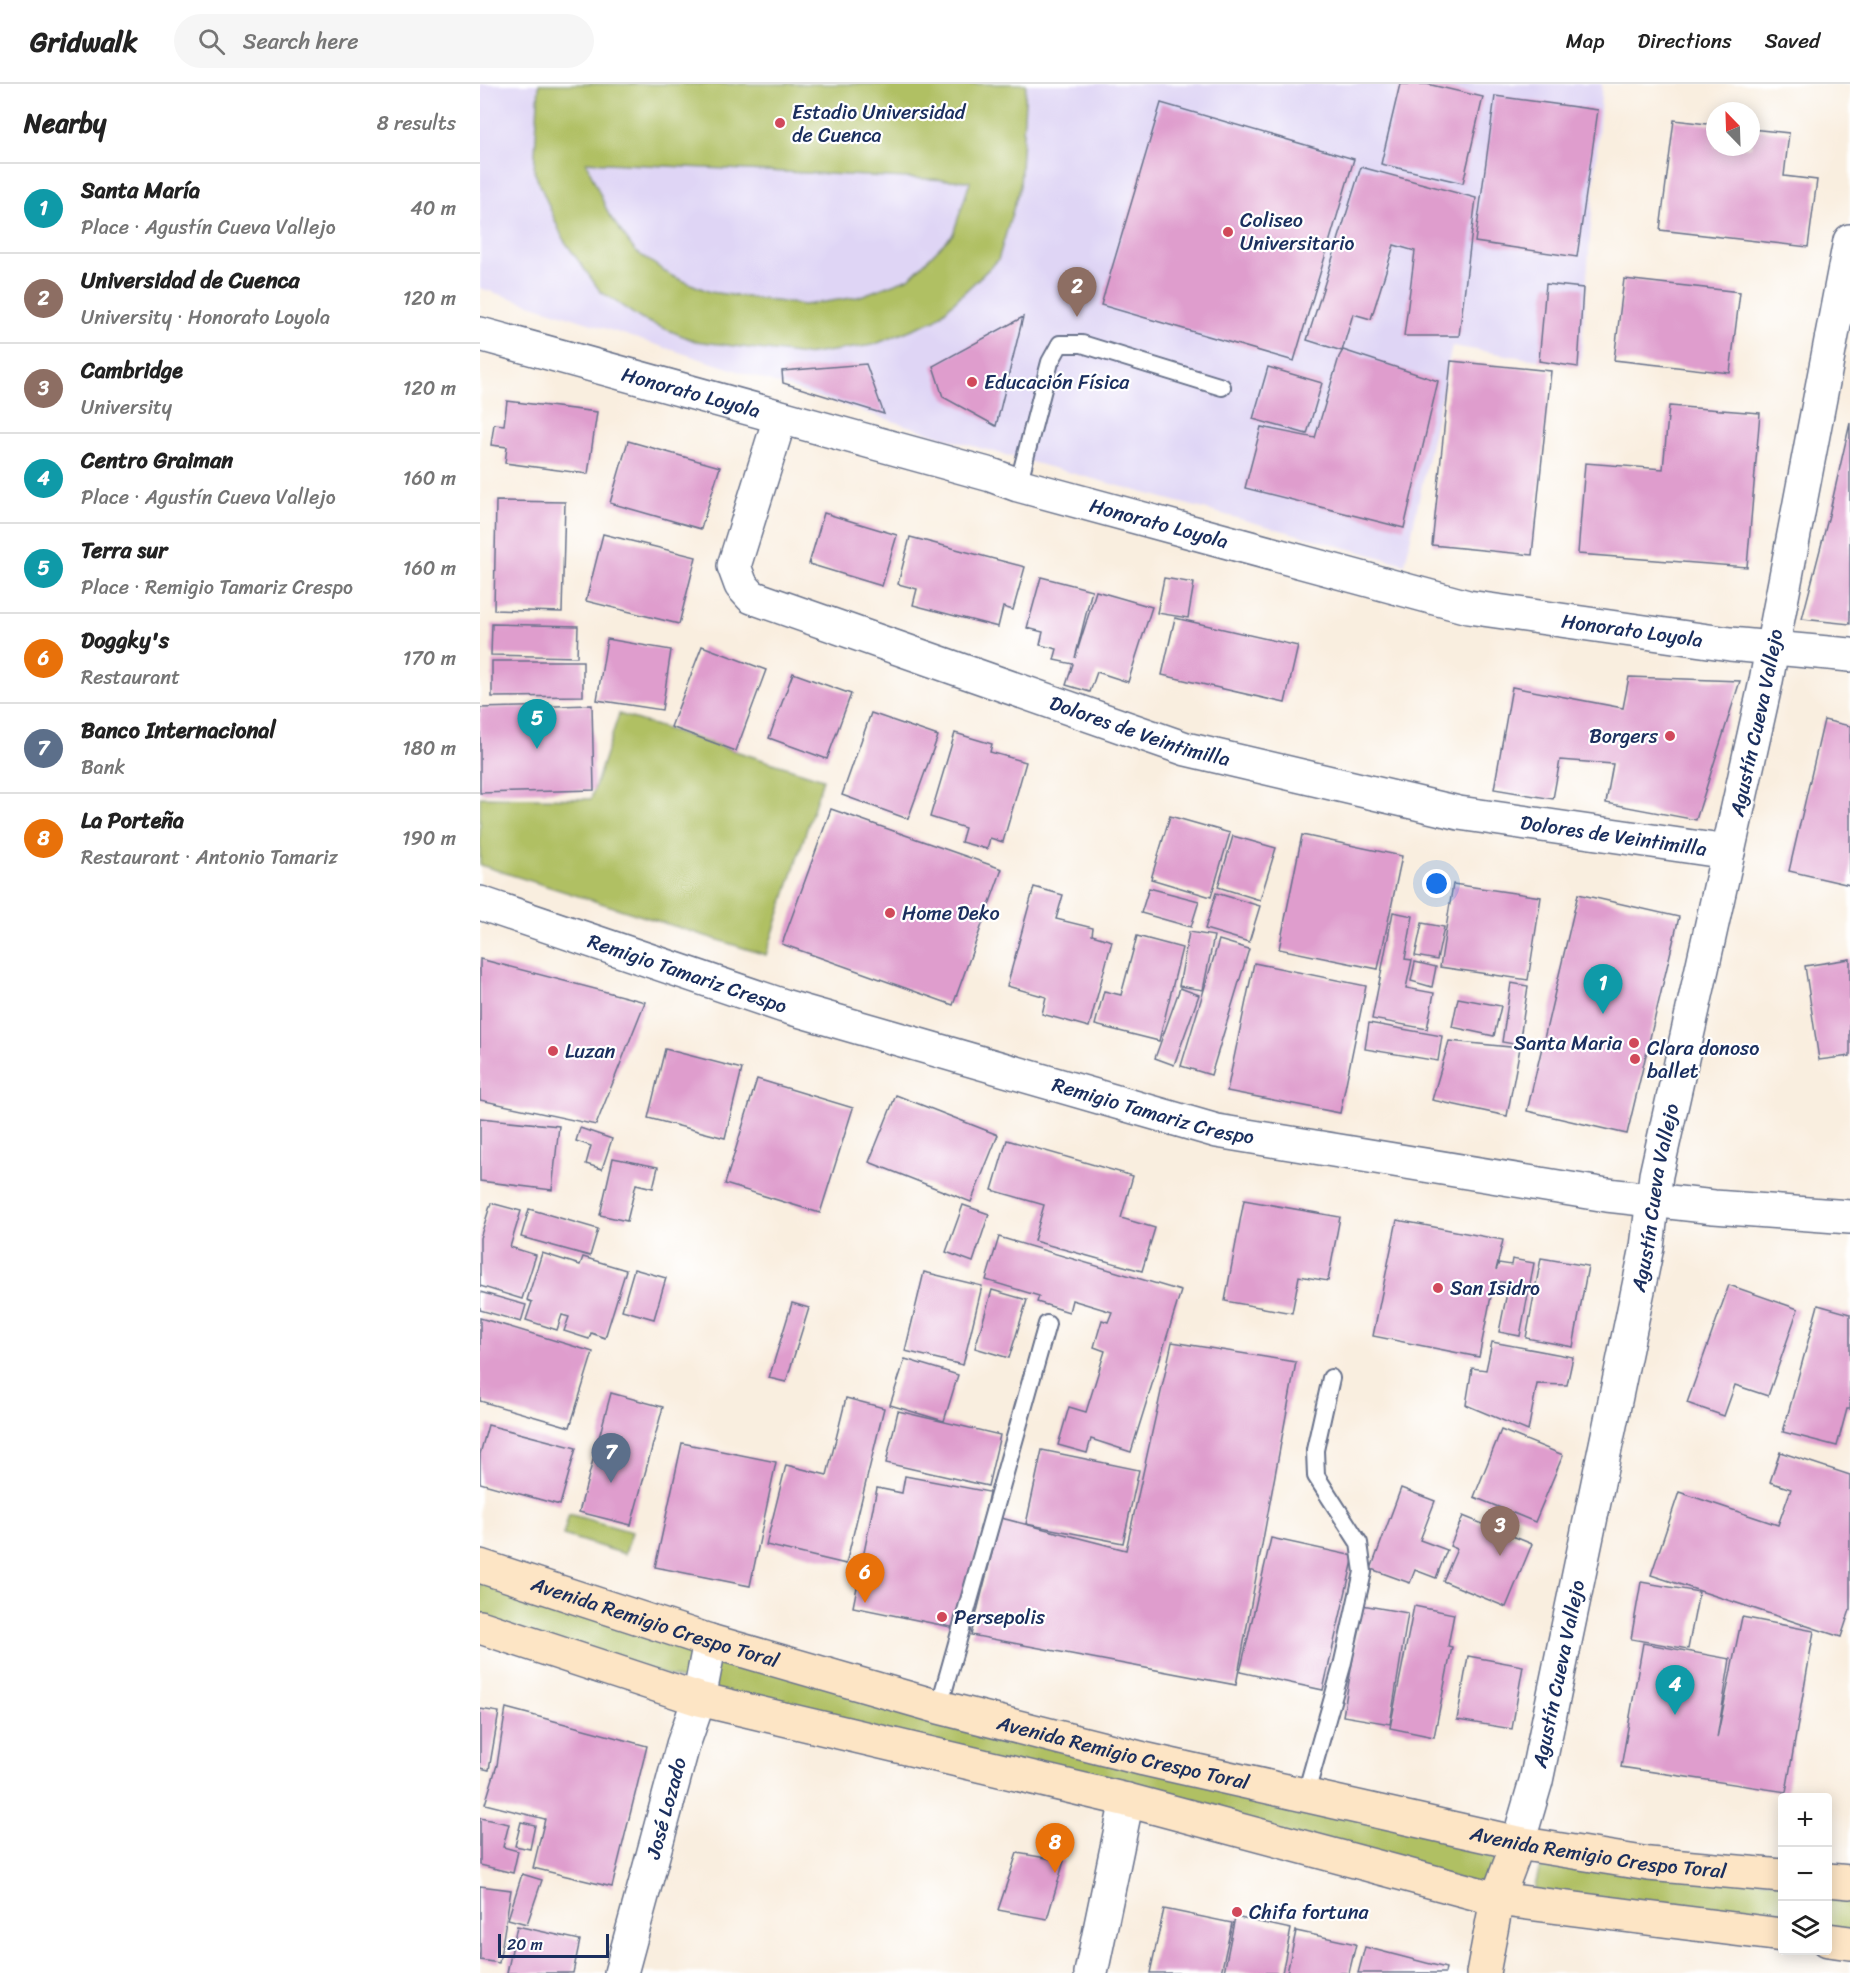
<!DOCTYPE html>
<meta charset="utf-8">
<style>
:root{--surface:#fff;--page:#f6f6f6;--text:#222;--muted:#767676;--line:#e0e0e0;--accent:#d93025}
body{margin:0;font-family:Sriracha,sans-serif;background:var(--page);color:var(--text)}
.controls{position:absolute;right:18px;bottom:18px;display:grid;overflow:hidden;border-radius:6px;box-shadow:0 3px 15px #0003}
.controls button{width:54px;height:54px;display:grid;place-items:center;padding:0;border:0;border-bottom:2px solid var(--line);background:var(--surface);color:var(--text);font:30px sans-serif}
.compass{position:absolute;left:1226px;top:18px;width:54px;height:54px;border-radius:50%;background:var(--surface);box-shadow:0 3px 15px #0003;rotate:337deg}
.scale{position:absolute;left:18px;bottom:15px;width:111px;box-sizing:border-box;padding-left:6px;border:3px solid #1b2f5e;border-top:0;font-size:16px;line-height:21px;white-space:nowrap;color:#1b2f5e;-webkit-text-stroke:4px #fff;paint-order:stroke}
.you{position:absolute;left:957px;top:800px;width:21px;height:21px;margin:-15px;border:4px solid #fff;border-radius:50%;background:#1a73e8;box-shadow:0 0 0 9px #1a73e833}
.badge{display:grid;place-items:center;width:39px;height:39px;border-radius:50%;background:var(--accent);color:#fff;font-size:20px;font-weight:700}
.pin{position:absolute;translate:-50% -50px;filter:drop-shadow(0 2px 3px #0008)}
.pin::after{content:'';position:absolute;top:32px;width:21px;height:18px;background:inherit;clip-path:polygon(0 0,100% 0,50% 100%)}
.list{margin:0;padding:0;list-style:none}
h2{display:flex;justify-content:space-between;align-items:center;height:78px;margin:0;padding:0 24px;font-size:26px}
h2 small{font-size:20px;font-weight:400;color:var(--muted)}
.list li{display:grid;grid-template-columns:39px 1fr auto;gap:18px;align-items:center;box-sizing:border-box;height:90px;padding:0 24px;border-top:2px solid var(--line)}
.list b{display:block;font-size:22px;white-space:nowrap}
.list p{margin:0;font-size:20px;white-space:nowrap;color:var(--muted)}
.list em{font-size:20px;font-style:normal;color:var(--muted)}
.icon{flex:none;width:33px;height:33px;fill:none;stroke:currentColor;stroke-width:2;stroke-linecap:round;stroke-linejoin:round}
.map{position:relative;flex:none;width:1370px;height:1889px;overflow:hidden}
header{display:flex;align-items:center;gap:36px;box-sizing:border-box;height:84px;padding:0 30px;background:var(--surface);border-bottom:2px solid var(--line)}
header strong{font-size:28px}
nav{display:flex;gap:33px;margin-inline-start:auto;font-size:21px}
.search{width:420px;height:54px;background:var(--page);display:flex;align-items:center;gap:15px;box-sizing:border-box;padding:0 21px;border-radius:33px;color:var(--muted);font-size:22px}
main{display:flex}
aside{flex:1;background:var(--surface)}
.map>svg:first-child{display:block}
.built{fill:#dfd5f5}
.green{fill:#b0c064;stroke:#667861;stroke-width:1.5;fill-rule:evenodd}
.building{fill:#df9dcd}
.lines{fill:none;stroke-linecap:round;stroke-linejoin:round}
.lane-casing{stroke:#69728b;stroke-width:20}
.street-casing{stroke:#69728b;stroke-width:36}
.secondary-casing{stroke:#69728b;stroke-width:36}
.lane{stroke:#fff;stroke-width:16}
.street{stroke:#fff;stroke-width:33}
.secondary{stroke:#fde5c5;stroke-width:33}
.poi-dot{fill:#d1495b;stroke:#fff;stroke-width:2}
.labels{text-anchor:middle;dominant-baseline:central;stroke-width:4.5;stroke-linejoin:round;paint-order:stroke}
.poi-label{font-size:20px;fill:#1b2f5e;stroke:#fff;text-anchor:start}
.street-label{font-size:20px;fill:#1b2f5e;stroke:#fff}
</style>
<header>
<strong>Gridwalk</strong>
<div class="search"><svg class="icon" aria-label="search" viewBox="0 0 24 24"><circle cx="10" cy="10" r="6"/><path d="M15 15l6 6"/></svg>Search here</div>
<nav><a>Map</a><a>Directions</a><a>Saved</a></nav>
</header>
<main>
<aside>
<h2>Nearby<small>8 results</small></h2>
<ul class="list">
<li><span class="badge" style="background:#0f9aa8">1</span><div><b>Santa María</b><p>Place · Agustín Cueva Vallejo</p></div><em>40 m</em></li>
<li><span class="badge" style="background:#8d6e63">2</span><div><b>Universidad de Cuenca</b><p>University · Honorato Loyola</p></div><em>120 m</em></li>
<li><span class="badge" style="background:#8d6e63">3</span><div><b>Cambridge</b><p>University</p></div><em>120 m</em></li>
<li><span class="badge" style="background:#0f9aa8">4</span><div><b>Centro Graiman</b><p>Place · Agustín Cueva Vallejo</p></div><em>160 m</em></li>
<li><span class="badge" style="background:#0f9aa8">5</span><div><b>Terra sur</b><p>Place · Remigio Tamariz Crespo</p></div><em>160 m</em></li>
<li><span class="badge" style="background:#e8710a">6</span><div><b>Doggky's</b><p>Restaurant</p></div><em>170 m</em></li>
<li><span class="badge" style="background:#5c6f8a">7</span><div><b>Banco Internacional</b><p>Bank</p></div><em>180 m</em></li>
<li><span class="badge" style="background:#e8710a">8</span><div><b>La Porteña</b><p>Restaurant · Antonio Tamariz</p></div><em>190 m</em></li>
</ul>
</aside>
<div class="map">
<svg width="1370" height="1889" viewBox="0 0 1370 1889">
<rect width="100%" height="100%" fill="#fff"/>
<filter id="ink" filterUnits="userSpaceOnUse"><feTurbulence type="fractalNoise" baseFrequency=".0167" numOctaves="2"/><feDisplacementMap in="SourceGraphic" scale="12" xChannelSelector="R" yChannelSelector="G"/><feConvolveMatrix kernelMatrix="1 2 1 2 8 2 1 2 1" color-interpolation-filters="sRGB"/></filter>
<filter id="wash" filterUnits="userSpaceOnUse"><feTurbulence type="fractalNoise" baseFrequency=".008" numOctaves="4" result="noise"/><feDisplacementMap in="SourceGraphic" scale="24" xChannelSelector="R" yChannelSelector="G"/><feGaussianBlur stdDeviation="1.35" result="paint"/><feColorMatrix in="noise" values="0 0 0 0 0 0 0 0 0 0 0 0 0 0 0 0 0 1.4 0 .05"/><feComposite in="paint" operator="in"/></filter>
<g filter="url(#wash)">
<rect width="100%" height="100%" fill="#f9eedf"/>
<path class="built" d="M0 0H1122L1100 283 972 262 925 480 478 358 0 204Z"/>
<g class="green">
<path d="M59 0H546L540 102 518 176 455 236 393 261 325 271 215 257 161 235 120 207 83 155 54 87ZM106 78 489 97 490 98 473 150 429 194 378 213 324 221 230 208 192 192 155 167 129 131Z"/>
<path d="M139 630 343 695 286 871 0 781V713L111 715Z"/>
<path d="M89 1430 152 1448 145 1470 83 1451Z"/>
<path d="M0 1489 223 1565 216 1600 0 1535Z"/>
<path d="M236 1567 1026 1768 1008 1803 225 1607Z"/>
<path d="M1062 1773 1302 1798V1845L1052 1815Z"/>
<path d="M1348 1802 1370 1805V1853L1348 1850Z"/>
</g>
<g id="blocks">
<g class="building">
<path d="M920 0H947L1003 13 983 99 901 80Z"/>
<path d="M1015 12 1118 26 1097 173 995 158Z"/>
<path d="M681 19 874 75 814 277 621 221Z"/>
<path d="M1194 36 1235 41V63H1271V45L1309 49 1304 92 1337 96 1328 163 1180 146Z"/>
<path d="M881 83 996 114 979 252H924L935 167 914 161 891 235 873 230 862 267 827 256Z"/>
<path d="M1144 195 1260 208 1250 289 1134 276Z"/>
<path d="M1066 200 1103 204 1098 283 1059 277Z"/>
<path d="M543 233 516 342 463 313 453 282Z"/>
<path d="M863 266 958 297 924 444 765 404 781 343 835 354 859 273Z"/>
<path d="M971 277 1071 287 1052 471 952 461Z"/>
<path d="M386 280 404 330 303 299 302 287Z"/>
<path d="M788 283 842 299 827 350 773 335Z"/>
<path d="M27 317 117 328 108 390 25 379 27 363 11 361 14 340 24 341Z"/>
<path d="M1189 322 1280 329 1267 483 1098 470 1105 379 1183 385Z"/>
<path d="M1370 339V540L1322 535 1349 431Z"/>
<path d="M148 357 240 383 221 445 130 419Z"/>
<path d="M16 417 85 418 82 528 14 526Z"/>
<path d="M344 429 417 451 402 502 329 480Z"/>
<path d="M123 450 216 473 199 540 106 517Z"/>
<path d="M430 453 545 483 533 526 523 523 518 543 433 521 437 505 418 500Z"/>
<path d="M561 493 612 506 595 574 616 507 672 523 648 598 617 588 610 608 586 601 593 580 574 576 577 565 560 561 563 548 547 544Z"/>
<path d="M684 494 714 499 708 534 677 529Z"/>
<path d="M695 534 818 562 805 619 682 591Z"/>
<path d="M12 540 98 542 97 573 11 571Z"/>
<path d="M127 555 191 566 182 626 117 616Z"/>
<path d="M222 562 286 586 256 667 191 643Z"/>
<path d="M12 577H103V612L12 613Z"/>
<path d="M313 589 371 610 347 675 289 654Z"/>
<path d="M1149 593 1260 597 1216 736 1126 719 1133 680 1080 676 1073 715 1014 705 1032 603 1143 624Z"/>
<path d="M112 621 114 706 0 709V624Z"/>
<path d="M391 629 458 652 428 735 362 711Z"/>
<path d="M1344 636 1370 642V801L1309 787Z"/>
<path d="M475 649 512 660 510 668 546 678 523 758 510 754 507 765 481 758 485 744 450 733Z"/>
<path d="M351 725 522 785 473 921 302 860Z"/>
<path d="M690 732 750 749 731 813 671 795Z"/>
<path d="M822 751 922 772 898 885 799 865Z"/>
<path d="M753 752 796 764 780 816 738 803Z"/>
<path d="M973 800 1061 813 1048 896 960 883Z"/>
<path d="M554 803 583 811 576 835 613 844 612 851 632 857 609 943 562 930 566 913 527 902Z"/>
<path d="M669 804 719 817 711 843 661 829Z"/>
<path d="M736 809 780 822 769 858 725 845Z"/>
<path d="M1098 810 1199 833 1147 1050 1047 1027Z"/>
<path d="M913 828 933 832 925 875 932 876 926 904 954 909 947 945 892 935Z"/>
<path d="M942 839 964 843 957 876 935 872Z"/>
<path d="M709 848 734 852 723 906 699 902Z"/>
<path d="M657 852 702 864 679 957 615 941 624 907 641 911Z"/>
<path d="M739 856 769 865 731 991 701 982Z"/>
<path d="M0 875 165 918 116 1041 0 1016Z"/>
<path d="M1370 875V972L1339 976 1325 882Z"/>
<path d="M935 878 956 883 952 903 931 897Z"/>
<path d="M774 879 886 902 860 1029 747 1007Z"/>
<path d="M1031 899 1048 902 1039 961 1022 958Z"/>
<path d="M700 904 719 911 694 981 675 974Z"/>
<path d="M978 914 1021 922 1014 952 972 943Z"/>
<path d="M889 939 962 952 958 977 885 965Z"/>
<path d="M969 957 1040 964 1027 1032 952 1016Z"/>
<path d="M185 965 262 985 245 1054 168 1034Z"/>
<path d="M277 995 373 1024 340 1129 245 1100Z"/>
<path d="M416 1011 518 1051 491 1118 389 1078Z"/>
<path d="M0 1034 79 1042 72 1106 0 1097Z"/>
<path d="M100 1044 132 1055 122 1085 106 1080 111 1062 96 1057Z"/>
<path d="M527 1056 653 1092 641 1134 675 1144 662 1187 554 1157 564 1121 512 1106Z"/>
<path d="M133 1074 178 1083 173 1104 156 1100 147 1137 120 1131Z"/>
<path d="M764 1116 860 1133 848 1197 819 1192 812 1229 745 1217Z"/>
<path d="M11 1119 41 1127 30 1163 56 1171 42 1215 0 1202V1154Z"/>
<path d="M483 1121 509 1130 493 1178 466 1168Z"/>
<path d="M49 1125 118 1145 110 1172 41 1153Z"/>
<path d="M917 1136 1023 1156 1016 1186 1019 1179 1031 1181 1032 1175 1054 1179 1040 1252 1019 1248 1029 1199 1014 1197 999 1273 893 1252Z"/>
<path d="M519 1153 701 1207 651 1368 611 1355 607 1369 578 1361 589 1323 606 1328 625 1267 614 1263 622 1236 628 1238 632 1228 592 1216 589 1228 557 1218 559 1212 506 1196Z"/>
<path d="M62 1169 100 1181 103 1173 146 1186 125 1254 111 1249 109 1255 84 1247 89 1233 82 1231 77 1246 46 1236 52 1218 47 1216Z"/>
<path d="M1061 1174 1108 1182 1093 1263 1046 1254Z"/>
<path d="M154 1185 186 1194 174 1235 142 1226Z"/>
<path d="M444 1188 502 1202 483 1281 425 1267Z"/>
<path d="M1249 1201 1318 1225 1288 1312 1255 1301 1244 1332 1207 1319Z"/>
<path d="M512 1206 547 1216 529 1274 495 1264Z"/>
<path d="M0 1208 46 1221 41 1238 0 1226Z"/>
<path d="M312 1219 329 1224 306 1298 289 1294Z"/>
<path d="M1338 1221 1370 1230V1325H1367L1357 1362 1303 1348Z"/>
<path d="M0 1234 113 1268 90 1343 0 1317Z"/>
<path d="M692 1258 816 1278 756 1601 491 1551 521 1434 646 1466Z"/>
<path d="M1012 1258 1093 1273 1087 1301 1057 1300 1048 1347 986 1321 992 1284 1006 1286Z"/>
<path d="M425 1275 478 1291 464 1337 410 1321Z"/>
<path d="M131 1309 183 1323 151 1441 99 1428Z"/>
<path d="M366 1314 404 1324 366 1480 286 1461 306 1381 347 1391Z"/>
<path d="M418 1327 520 1351 508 1402 406 1379Z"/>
<path d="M8 1341 96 1364 80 1421 0 1399V1370Z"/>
<path d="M1021 1346 1083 1371 1055 1438 994 1413Z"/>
<path d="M202 1359 296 1378 270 1502 175 1483Z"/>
<path d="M562 1366 659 1386 643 1459 546 1440Z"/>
<path d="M1300 1368 1370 1391V1526L1361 1553 1171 1491 1199 1408 1298 1441 1311 1405 1290 1398Z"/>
<path d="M425 1392 509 1408 481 1545 373 1523 397 1404 422 1409Z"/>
<path d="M921 1404 955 1417 940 1456 967 1466 956 1494 935 1486 930 1499 891 1485Z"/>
<path d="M983 1432 1052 1460 1026 1523 963 1497 977 1465 970 1462Z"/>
<path d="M791 1454 874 1472 843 1606 760 1588Z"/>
<path d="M1161 1498 1219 1508 1208 1565 1151 1555Z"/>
<path d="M882 1521 928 1529 910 1640 863 1632Z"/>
<path d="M934 1522 974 1530 968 1562 972 1563 954 1653 910 1644Z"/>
<path d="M1262 1533 1334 1547 1306 1708 1141 1683 1163 1559 1250 1575 1237 1654Z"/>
<path d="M988 1572 1043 1582 1032 1645 977 1636Z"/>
<path d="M26 1624 167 1662 132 1803 53 1784 65 1735 5 1720 17 1681Z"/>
<path d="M0 1625 19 1628 9 1686 0 1684Z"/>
<path d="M0 1734 29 1740 23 1763 38 1767 33 1789 0 1781Z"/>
<path d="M41 1738 55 1741 50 1765 35 1762Z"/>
<path d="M537 1769 584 1777 567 1835 518 1826Z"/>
<path d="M42 1790 62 1796 47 1840 28 1835Z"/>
<path d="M0 1802 31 1806 19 1879 0 1876Z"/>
<path d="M684 1825 752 1839 741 1889H670Z"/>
<path d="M755 1833 811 1845 802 1889 744 1888Z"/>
<path d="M37 1842 100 1856 93 1889H27Z"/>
<path d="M816 1847 876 1860 869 1889H807Z"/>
<path d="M885 1863 966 1884 965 1889H878Z"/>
</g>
</g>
</g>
<g filter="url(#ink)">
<use href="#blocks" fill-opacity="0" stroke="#69728b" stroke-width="1.5"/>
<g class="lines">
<defs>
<g id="lane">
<path d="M538 401 570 278 580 260H602L742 303"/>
<path d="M459 1623 567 1240"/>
<path d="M826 1709 862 1582 883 1488 879 1459 836 1392 835 1366 851 1294"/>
</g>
<g id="street">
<path id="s1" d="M0 250 511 391 538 401 988 523 1250 560 1370 571"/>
<path id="s2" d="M300 334 254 482 261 501 272 513 706 665 979 729 1248 768"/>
<path id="s3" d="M0 819 304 922 737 1047 1127 1111 1234 1123 1370 1133"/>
<path id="s4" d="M1038 1759 1056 1697 1167 1163 1176 1091 1285 602 1370 157"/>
<path id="s5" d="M141 1889 203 1661 219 1615 230 1557"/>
<path d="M611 1889 647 1716"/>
</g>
<g id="secondary">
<path id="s6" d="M0 1482 230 1557 459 1623 664 1675 1038 1759 1169 1780 1302 1792"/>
<path d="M0 1543 219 1615 647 1716 1017 1815 1302 1851"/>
<path d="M1348 1796 1370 1798"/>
<path d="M1348 1856 1370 1859"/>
<path d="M1003 1889 1017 1815 1038 1759"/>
</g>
</defs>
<use href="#lane" class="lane-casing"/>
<use href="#street" class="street-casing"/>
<use href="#secondary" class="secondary-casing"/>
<use href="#lane" class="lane"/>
<use href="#street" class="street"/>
<use href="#secondary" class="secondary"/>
</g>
</g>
<g class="poi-dot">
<circle cx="300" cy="39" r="6"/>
<circle cx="748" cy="148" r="6"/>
<circle cx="492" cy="298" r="6"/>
<circle cx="1190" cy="652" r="6"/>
<circle cx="410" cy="829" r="6"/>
<circle cx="1154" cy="959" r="6"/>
<circle cx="73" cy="967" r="6"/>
<circle cx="1155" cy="975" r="6"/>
<circle cx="958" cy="1204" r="6"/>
<circle cx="462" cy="1533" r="6"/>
<circle cx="757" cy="1828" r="6"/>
</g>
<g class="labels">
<g class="poi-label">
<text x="312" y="28">Estadio Universidad<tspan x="312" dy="23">de Cuenca</tspan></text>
<text x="760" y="136">Coliseo<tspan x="760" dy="23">Universitario</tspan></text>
<text x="504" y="298">Educación Física</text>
<text x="1178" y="652" text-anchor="end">Borgers</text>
<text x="422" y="829">Home Deko</text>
<text x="1142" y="959" text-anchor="end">Santa Maria</text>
<text x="1167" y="964">Clara donoso<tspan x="1167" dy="23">ballet</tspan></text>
<text x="85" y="967">Luzan</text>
<text x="970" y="1204">San Isidro</text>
<text x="474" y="1533">Persepolis</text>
<text x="769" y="1828">Chifa fortuna</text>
</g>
<g class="street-label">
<text stroke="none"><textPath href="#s1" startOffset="219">Honorato Loyola</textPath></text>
<text stroke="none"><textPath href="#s1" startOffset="705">Honorato Loyola</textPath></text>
<text stroke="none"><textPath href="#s1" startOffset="1191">Honorato Loyola</textPath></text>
<text stroke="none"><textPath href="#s4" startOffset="1146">Agustín Cueva Vallejo</textPath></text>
<text stroke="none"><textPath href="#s2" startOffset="602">Dolores de Veintimilla</textPath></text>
<text stroke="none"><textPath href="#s2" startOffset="1088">Dolores de Veintimilla</textPath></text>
<text stroke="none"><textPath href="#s3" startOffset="219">Remigio Tamariz Crespo</textPath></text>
<text stroke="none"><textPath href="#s3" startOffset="705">Remigio Tamariz Crespo</textPath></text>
<text stroke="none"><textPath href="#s4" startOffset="660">Agustín Cueva Vallejo</textPath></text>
<text stroke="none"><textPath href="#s6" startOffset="184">Avenida Remigio Crespo Toral</textPath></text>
<text stroke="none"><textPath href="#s4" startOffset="174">Agustín Cueva Vallejo</textPath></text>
<text stroke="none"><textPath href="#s6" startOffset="670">Avenida Remigio Crespo Toral</textPath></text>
<text stroke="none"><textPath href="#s5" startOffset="171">José Lozado</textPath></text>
<text stroke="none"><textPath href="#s6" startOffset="1156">Avenida Remigio Crespo Toral</textPath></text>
</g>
</g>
</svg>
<div class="controls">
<button>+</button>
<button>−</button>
<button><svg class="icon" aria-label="layers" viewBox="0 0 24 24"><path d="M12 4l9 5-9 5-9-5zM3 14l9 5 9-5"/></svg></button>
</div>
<svg class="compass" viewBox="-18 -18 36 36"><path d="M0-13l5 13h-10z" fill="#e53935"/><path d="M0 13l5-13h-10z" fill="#767676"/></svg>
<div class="scale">20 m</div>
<div class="you"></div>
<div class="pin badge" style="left:1123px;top:930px;background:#0f9aa8">1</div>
<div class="pin badge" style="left:597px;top:233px;background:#8d6e63">2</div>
<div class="pin badge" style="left:1020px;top:1472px;background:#8d6e63">3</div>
<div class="pin badge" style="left:1195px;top:1631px;background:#0f9aa8">4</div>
<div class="pin badge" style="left:57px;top:665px;background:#0f9aa8">5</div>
<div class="pin badge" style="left:385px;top:1519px;background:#e8710a">6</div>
<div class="pin badge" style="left:131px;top:1399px;background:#5c6f8a">7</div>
<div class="pin badge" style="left:575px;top:1789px;background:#e8710a">8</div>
</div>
</main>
